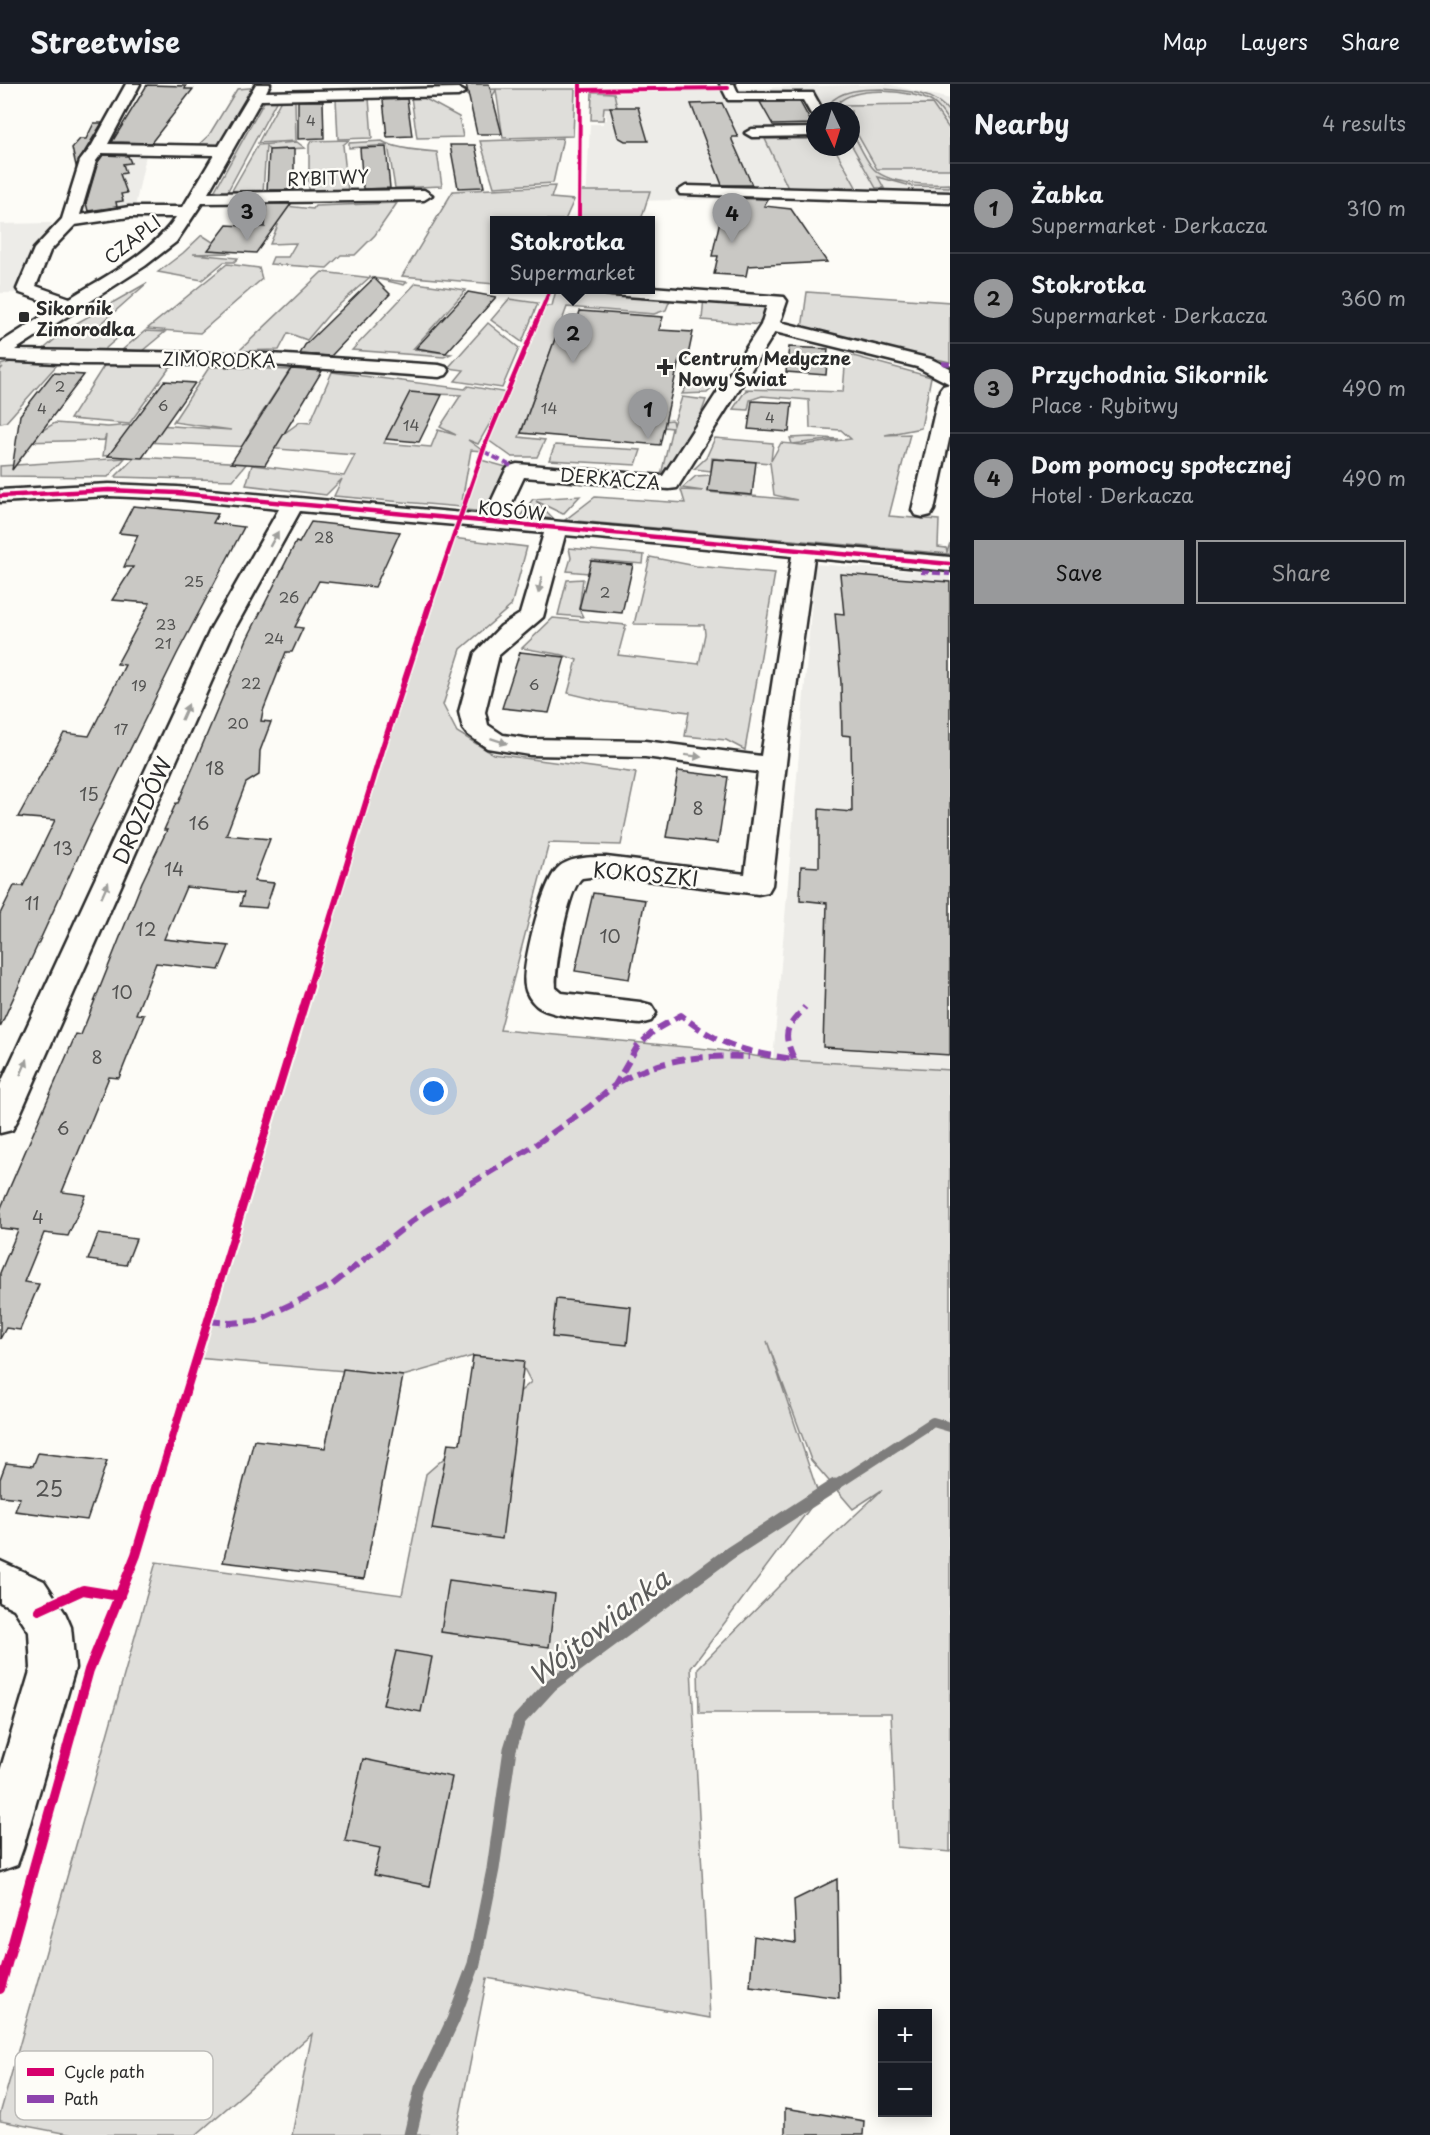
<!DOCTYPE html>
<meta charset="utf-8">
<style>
:root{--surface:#171b24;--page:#20242c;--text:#f1f3f6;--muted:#9ea1a6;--line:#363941;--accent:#98999b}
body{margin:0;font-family:"Playpen Sans",sans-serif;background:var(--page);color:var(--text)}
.controls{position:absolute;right:18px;bottom:18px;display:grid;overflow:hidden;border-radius:0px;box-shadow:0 3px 15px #0003}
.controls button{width:54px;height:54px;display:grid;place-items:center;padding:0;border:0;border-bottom:2px solid var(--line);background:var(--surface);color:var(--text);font:30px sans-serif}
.compass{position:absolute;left:806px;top:18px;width:54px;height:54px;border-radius:50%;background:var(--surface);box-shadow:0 3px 15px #0003;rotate:176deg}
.you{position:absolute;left:434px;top:1008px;width:21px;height:21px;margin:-15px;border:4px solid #fff;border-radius:50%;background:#1a73e8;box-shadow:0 0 0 9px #1a73e833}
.badge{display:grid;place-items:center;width:39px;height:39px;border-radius:50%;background:var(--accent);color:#111;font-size:20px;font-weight:700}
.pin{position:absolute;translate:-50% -50px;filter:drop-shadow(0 2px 3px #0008)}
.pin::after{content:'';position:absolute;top:32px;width:21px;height:18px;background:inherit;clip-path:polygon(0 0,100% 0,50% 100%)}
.popup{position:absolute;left:490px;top:132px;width:165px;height:78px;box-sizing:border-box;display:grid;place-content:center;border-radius:0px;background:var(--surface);filter:drop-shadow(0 2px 4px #0005);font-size:20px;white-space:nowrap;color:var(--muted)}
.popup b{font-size:22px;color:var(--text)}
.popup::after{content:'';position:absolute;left:50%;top:100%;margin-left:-12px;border:12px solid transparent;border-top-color:var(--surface)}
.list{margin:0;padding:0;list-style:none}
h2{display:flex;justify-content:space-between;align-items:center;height:78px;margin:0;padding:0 24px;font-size:26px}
h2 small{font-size:20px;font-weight:400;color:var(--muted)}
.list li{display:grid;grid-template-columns:39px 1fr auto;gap:18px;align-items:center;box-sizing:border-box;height:90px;padding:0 24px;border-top:2px solid var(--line)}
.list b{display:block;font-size:22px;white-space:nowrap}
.list p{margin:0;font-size:20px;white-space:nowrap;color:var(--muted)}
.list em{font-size:20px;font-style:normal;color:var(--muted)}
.actions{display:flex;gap:12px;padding:18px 24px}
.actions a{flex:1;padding:14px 0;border:2px solid var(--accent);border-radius:0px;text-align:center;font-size:21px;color:var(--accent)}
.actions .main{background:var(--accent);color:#111}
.map{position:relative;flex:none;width:950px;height:2051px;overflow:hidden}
header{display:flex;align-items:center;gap:36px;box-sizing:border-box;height:84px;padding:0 30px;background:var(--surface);border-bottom:2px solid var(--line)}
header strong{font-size:28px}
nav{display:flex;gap:33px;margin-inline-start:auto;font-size:21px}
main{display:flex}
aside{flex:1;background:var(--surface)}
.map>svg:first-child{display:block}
.built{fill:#edece8;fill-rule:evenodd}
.green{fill:#dfdeda;stroke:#858482;stroke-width:1.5;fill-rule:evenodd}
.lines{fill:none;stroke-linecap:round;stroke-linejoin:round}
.stream-far1{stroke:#7e7d7b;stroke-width:10}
.stream{stroke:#7e7d7b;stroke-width:13}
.building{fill:#c9c8c4;stroke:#2b2b2b;stroke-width:1.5}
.minor-casing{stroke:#2b2b2b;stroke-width:5}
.minor{fill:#fdfcf7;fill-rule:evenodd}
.quiet-far1{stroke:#8e44ad;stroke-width:4;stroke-dasharray:8 4;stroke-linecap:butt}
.quiet{stroke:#8e44ad;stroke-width:6;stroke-dasharray:13 6;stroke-linecap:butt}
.cycleway-far4-casing{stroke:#fdfcf7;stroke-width:5}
.cycleway-far3-casing{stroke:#fdfcf7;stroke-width:7}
.cycleway-far2-casing{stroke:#fdfcf7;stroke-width:9}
.cycleway-far1-casing{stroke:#fdfcf7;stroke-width:12}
.cycleway-casing{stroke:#fdfcf7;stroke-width:14}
.cycleway-far4{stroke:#d6006c;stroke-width:4}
.cycleway-far3{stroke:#d6006c;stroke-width:4.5}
.cycleway-far2{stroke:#d6006c;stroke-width:6}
.cycleway-far1{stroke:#d6006c;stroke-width:8}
.cycleway{stroke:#d6006c;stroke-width:10}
.oneway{fill:#9e9e9b}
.poi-dot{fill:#2b2b2b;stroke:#fdfcf7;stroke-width:2}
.labels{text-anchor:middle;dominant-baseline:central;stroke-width:5;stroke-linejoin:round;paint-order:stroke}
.far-number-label{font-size:15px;fill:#525251}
.far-street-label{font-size:18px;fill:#2b2b2b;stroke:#fdfcf7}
.far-poi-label{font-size:18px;font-weight:bold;fill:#2b2b2b;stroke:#fdfcf7;text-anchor:start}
.number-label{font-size:18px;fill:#525251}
.street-label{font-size:21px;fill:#2b2b2b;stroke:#fdfcf7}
.near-number-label{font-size:21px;fill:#525251}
.near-water-label{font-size:27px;font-style:italic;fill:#5b5b5a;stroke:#fdfcf7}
.key{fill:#fdfcf7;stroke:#bebdba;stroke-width:1.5}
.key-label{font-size:16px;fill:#2b2b2b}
</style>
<header>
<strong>Streetwise</strong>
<nav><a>Map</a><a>Layers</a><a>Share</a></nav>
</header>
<main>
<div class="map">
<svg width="950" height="2051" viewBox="0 0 950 2051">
<rect width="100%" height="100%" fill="#fdfcf7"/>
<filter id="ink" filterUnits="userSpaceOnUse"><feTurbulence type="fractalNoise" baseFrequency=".0167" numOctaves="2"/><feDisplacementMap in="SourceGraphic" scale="12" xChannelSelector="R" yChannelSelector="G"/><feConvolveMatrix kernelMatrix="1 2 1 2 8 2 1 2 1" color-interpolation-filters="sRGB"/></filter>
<g filter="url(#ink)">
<g class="built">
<path d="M887 0 950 15V116L725 115 586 118 590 40H603V36H607L604 23H617L614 9ZM815 27H851V63H815Z"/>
<path d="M147 66 134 128 62 129 80 68Z"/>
<path d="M52 139 26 209H0V140Z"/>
<path d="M815 480 950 490V986L773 975Z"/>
</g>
<g class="green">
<path d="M261 3 234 50 223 51H233L219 65 193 66 209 51 237 5Z"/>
<path d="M496 5H575L573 52 503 54 496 6 492 13H469L461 6Z"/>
<path d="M881 5C905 6 935 8 950 29V40C945 32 940 23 932 18 912 6 856 1 838 19L840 27H833L829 20C840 6 863 5 881 5Z"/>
<path d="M592 8 614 9 617 23H604L603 36H591Z"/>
<path d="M411 13H422L459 33 463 53 417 54Z"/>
<path d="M278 14 225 112 215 106 265 16Z"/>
<path d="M369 14 372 54 338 55 336 15Z"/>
<path d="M281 16H295L296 57 258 59Z"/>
<path d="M932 20 950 46V85H877L851 39V27H844L841 21Z"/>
<path d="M851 46C858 58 864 73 872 83 886 101 930 101 950 100V103L911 102 878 93 884 104H876L851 60Z"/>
<path d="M563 54 553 99 494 103 480 57Z"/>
<path d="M765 55H815V63H834L856 103 788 104Z"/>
<path d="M349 56 343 61 348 107 309 109V61L311 57Z"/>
<path d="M382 57C393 64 423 67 437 68L442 102 395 104 388 61 349 64V59Z"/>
<path d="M297 58 305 64 269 66 266 62 263 109 230 110 258 61Z"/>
<path d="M555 102 551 114 574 116 565 136H495V200L402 192 453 107Z"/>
<path d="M578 107H650L641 136H579Z"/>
<path d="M397 119 375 151 355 171H341L327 184 270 180 273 173H288L296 159 270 160 278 141H265L277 121 313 125 315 122Z"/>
<path d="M202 151 230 169 193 170 238 174 234 178H224L202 196 158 188 183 169Z"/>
<path d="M227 180 259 184 262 195 200 249 147 245Z"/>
<path d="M322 188 407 198 404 201 370 193 330 229 307 256 288 249 279 266 239 267Z"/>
<path d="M147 199 93 247 120 252 98 271 39 269 68 244Z"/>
<path d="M416 199 466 206 413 265 451 270 444 273 352 266Z"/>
<path d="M556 206H578L670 216 666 226 654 230 567 223 519 353 545 356 537 373H512L488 356 503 316 478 360 468 356 483 367 471 366 461 423 334 412 342 395 326 411 246 401 252 381 344 392 355 371 264 364 300 338 310 339 332 288 465 305 468 302 507 309 543 222H552ZM410 309 461 311 440 343 456 351 438 346 431 363 384 359Z"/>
<path d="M807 208 950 218V278L802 245Z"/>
<path d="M704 212 777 220 762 241 702 236Z"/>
<path d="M509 215 538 219 522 258 491 236Z"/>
<path d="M488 239 519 264 502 304 455 297 464 286 448 284Z"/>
<path d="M145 247 165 248 142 267 122 266Z"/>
<path d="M846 270 931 293 921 344 885 351 910 350 889 432 939 436 938 463 946 464 947 468 950 459V470L565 436 595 413 685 419 681 406 703 407 682 404 696 392 711 391 708 408 797 416 774 411 770 379 712 374 711 387 694 385 706 374 715 354 773 359 771 377 781 359 792 360 790 354 811 353 838 355 792 360 802 361 851 355 841 346 810 344 809 316 762 312 750 316 748 326 733 325 746 306 748 307 746 305 843 308Z"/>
<path d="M11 278 57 281 6 338 0 339V286L3 283 0 285V281Z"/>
<path d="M173 279 129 340 70 335 105 280Z"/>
<path d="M210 282 290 286 258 335 292 337 253 360 257 337 250 347 252 363 143 358 127 370 103 372 106 351 104 356 22 358 55 339 108 343 143 340 231 346 173 338Z"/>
<path d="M691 295 720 297 707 309 682 310Z"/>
<path d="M682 313 706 316 696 344 661 391 672 344 635 340 672 336 673 341Z"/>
<path d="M555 361 641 366 636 381 549 376Z"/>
<path d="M135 373 247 379 233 396 115 393Z"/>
<path d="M125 374 108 393 0 392V382Z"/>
<path d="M481 376 517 386 496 429 465 426Z"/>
<path d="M580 412 563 430 536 417 554 435 521 431 533 415Z"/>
<path d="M452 454 527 463 511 522 461 565 443 621 457 648 493 670 636 689 621 761 549 759 500 946 719 966 773 975 950 986V1768L897 1763 891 1629H699L698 1584 782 1499 882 1406 853 1425 811 1376 767 1257 819 1412 691 1584 710 1934 487 1894 456 2051H292L312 1950 196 2051H73L0 2037V2030L156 1478 402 1511 426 1390 531 1298 520 1277 473 1272 403 1292 196 1274 383 663Z"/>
<path d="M569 464 644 471 643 480 592 476 588 489 567 487 571 474Z"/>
<path d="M650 473 696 482 775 489 745 666 726 656 685 652 689 628 606 618 568 609 577 576 563 571 522 564 553 534 626 541 618 571 699 580 705 550 704 541 634 540Z"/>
<path d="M583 495 579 525 583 533 558 531 567 496Z"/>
</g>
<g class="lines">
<path class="stream-far1" d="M833 1403 933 1338 950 1343"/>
<path class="stream" d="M410 2051 421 2004 453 1936 474 1880 493 1785 510 1665 519 1636 551 1601 730 1469 835 1401"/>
</g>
<g class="building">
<path d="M466 0H489L502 50H477Z"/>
<path d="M147 1 186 2 185 5H193L151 59 112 58Z"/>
<path d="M407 15 412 52 387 53 383 16Z"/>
<path d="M298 17H323L324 54 298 55Z"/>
<path d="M760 18H800L812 40 773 41Z"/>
<path d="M722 19 738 53H732V56L752 101H722L691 20Z"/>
<path d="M610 23H638L648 57H625L618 53Z"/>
<path d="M94 39H102L76 82 72 64 80 55H86Z"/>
<path d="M450 61H475L484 103 458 104Z"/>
<path d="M386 63 390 104 363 105 360 64Z"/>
<path d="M294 65V106H267L269 66Z"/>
<path d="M103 71 128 72 131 79 123 80 126 89 120 90 127 109 121 110 123 117 116 118 117 123 88 127 86 119 98 78Z"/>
<path d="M727 114 768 115 764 122 791 125 827 178 748 182 746 192 714 190 718 172H712L723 123 730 121Z"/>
<path d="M266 120H291L256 169 208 166 227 141 265 143Z"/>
<path d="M374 194 390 210 331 272 300 270 305 261Z"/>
<path d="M468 208 496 213 446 269 416 264Z"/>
<path d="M580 227 663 233 659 246 693 248 687 276H679L660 361 521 349 556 252 572 253Z"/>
<path d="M789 263 828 265 826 291 786 288Z"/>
<path d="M291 285 322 287 265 381 231 379Z"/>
<path d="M53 289 84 291 12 386 20 331Z"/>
<path d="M164 297 195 299 142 374 108 372Z"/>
<path d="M410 308 442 311 419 358 386 355Z"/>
<path d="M752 317 792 319 789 348 748 345Z"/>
<path d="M713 375 756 378 752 411 708 407Z"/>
<path d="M133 422 218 430 213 439 244 443 177 570 89 749 0 943V830L14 802H23L55 736 18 733 64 649 89 652 125 581 117 580 150 519 112 516 133 483H124L138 451 119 449Z"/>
<path d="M311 438 400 448 375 503 319 497 295 543 303 544 292 568H286L263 627 261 637 271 638 260 667 259 691 246 699 226 751 270 755 254 797 274 799 266 824 240 822 244 809 186 803 164 855 229 862 219 886 156 879 136 930 144 931 119 994 109 993 62 1108 86 1111 68 1152 44 1149 24 1198 39 1200 20 1246 6 1244 0 1255V1189L18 1146 0 1144V1126L76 950 81 951 142 798 167 746H164L176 719H178L247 555 296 458 299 459Z"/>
<path d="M591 477 633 481 622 529 579 525Z"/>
<path d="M840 490 950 498V971L823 963 827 819 800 816 801 782 819 783V725L852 728 851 652 842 651 841 599 835 529 844 530Z"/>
<path d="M520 568 565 573 549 629 502 624Z"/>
<path d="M678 687 728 693 718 759 666 753Z"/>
<path d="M593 809 645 816 629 895 575 887Z"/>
<path d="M98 1150 136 1155 126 1181 88 1176Z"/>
<path d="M556 1215 631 1223 627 1261 552 1253Z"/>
<path d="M473 1272 524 1277 502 1455 432 1445 448 1359 460 1360Z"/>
<path d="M343 1285 403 1292 364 1495 223 1478 254 1356 325 1364Z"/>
<path d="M38 1369 107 1377 87 1436 15 1427 20 1414 0 1412V1395L6 1379 33 1382Z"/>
<path d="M449 1496 555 1510 549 1563 441 1548Z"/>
<path d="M396 1567 432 1573 421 1628 383 1621Z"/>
<path d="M363 1675 452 1693 430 1802 374 1791 380 1764 345 1757Z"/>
<path d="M837 1795 839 1914 750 1902 754 1852 796 1859 794 1816Z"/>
<path d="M785 2024 864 2037 863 2051H785Z"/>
</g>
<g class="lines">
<defs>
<g id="minor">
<path d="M126 0H140L108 60 219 62 256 0H270L266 8 458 4 465 8 458 12 261 16 208 109 424 106 432 111 424 116 202 119 176 158 145 182 15 266 271 270 439 281 446 283 449 287 446 291 439 293 271 281 80 280 0 276V259L58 222 20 209 17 205 34 165 62 135 80 77 91 63ZM102 69 214 71 183 123H129L80 131 96 77ZM129 133H176C151 170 107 191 70 214L36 202 50 167 75 141Z"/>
<path d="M720 0H734L738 9H813L823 27H815V31L811 30 803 16H728Z"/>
<path d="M815 44V52L752 53 745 49 752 45Z"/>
<path d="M686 102 950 109V119L680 110 678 107Z"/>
<path d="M651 203 784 213 787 217 780 238 931 275 950 284V300L917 283 775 248 677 404 669 405 524 393 507 429 506 433 950 473V487L814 474 788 662 772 801 768 808 758 810 606 791 582 794C568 804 554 885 556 904L562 909 640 918 651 921 656 929 651 937 640 940C617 937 553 935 537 922 531 917 526 909 525 902 521 883 543 797 558 784 569 773 591 773 606 773L745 790 758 688 645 673 530 671 487 664 467 650 463 645 459 628 475 569 501 542 520 530 544 449 300 427 235 544 17 1037 12 1046 0 1049V1001L211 544 279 425 177 415 109 412 0 418V406L109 400 177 403 485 431 506 386 510 382 517 380 663 392 761 241 767 222 612 211 606 210 603 206H651ZM565 451 792 472 761 672 645 657 530 655 503 651 488 641 485 628 499 571 543 533Z"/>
<path d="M950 300V351L934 426 931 431 923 433 915 431 912 426 940 306 943 302Z"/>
<path d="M0 1477 44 1497 65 1529 71 1543 75 1584 23 1764 17 1781 0 1787V1687L31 1584 29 1548 14 1525 0 1518Z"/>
</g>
</defs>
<use href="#minor" class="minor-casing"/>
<use href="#minor" class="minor"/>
<g class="quiet-far1">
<path d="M942 279 950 280"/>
<path d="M483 367 511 382"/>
<path d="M921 488 950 490"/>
</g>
<g class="quiet">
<path d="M794 975C781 945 787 945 805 923"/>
<path d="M619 998C660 974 703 971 749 973"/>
<path d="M208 1237 230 1239 256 1237 332 1201 425 1127 532 1063 589 1023 615 1001 637 963 655 946 681 931C718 961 747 969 794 975"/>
</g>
<defs>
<g id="cycleway-far4">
<path d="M580 6 728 4"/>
<path d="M579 136 580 0"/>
<path d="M541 227 550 206"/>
</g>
<g id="cycleway-far3">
<path d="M0 412 109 406 177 409 950 480"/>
<path d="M430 521 485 361 542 225"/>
</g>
<path id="cycleway-far2" d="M309 904 383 663 430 519"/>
<path id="cycleway-far1" d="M157 1403 310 902"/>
<g id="cycleway">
<path d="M39 1526 83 1506 120 1512"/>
<path d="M0 1905 89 1586 136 1471 157 1401"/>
</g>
</defs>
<use href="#cycleway-far4" class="cycleway-far4-casing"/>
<use href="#cycleway-far3" class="cycleway-far3-casing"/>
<use href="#cycleway-far2" class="cycleway-far2-casing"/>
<use href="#cycleway-far1" class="cycleway-far1-casing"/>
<use href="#cycleway" class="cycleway-casing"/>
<use href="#cycleway-far4" class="cycleway-far4"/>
<use href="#cycleway-far3" class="cycleway-far3"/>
<use href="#cycleway-far2" class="cycleway-far2"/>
<use href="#cycleway-far1" class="cycleway-far1"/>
<use href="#cycleway" class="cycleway"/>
</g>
<defs><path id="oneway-solid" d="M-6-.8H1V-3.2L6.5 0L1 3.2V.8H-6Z" transform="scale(1.5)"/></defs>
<g class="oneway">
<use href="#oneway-solid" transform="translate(274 455) rotate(-61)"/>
<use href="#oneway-solid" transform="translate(540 501) rotate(103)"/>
<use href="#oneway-solid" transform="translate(185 628) rotate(-66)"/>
<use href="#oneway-solid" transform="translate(499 657) rotate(18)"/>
<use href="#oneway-solid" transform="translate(693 672) rotate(7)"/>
<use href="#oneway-solid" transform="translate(105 806) rotate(-66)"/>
<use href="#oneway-solid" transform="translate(24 983) rotate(-66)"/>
</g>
</g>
<g class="poi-dot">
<rect x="18" y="227" width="12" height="12" rx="3"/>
<path d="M662 274h6v6h6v6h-6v6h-6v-6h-6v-6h6z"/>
</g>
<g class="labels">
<g class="far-number-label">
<text x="311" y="35">4</text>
<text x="60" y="301">2</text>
<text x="163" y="320">6</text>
<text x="42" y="323">4</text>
<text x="549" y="323">14</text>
<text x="770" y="332">4</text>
<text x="411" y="340">14</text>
<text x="324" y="452">28</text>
<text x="194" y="496">25</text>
<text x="605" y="507">2</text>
<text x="289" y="512">26</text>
<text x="166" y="539">23</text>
<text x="274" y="553">24</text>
<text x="163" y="558">21</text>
<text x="251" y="598">22</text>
<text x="534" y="599">6</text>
<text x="139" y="600">19</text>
<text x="238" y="638">20</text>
<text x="121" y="644">17</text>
</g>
<g class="far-street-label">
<text transform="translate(328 93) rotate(-2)">RYBITWY</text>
<text transform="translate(132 155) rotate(-38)">CZAPLI</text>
<text transform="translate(219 275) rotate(1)">ZIMORODKA</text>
<text transform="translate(610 394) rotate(5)">DERKACZA</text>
<text transform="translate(512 426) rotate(6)">KOSÓW</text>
</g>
<g class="far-poi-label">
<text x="36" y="223">Sikornik<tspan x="36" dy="21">Zimorodka</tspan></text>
<text x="678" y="273">Centrum Medyczne<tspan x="678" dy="21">Nowy Świat</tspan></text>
</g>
<g class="number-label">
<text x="215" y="683">18</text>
<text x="89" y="709">15</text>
<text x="698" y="723">8</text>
<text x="199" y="738">16</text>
<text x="63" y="763">13</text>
<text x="174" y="784">14</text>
<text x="32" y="818">11</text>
<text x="146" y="844">12</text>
<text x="610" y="851">10</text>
<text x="122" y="907">10</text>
<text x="97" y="972">8</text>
<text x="63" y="1043">6</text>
<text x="38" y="1132">4</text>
</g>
<g class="street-label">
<text transform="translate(141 726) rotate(-66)">DROZDÓW</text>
<text transform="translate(646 789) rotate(5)">KOKOSZKI</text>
</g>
<g class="near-number-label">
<text x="49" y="1404">25</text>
</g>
<g class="near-water-label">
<text transform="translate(598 1542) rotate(-38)">Wójtowianka</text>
</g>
</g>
<rect x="15" y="1967" width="198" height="69" rx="9" class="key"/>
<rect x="27" y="1984" width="27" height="8" fill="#d6006c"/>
<rect x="27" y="2011" width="27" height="8" fill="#8e44ad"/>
<g class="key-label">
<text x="64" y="1994">Cycle path</text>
<text x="64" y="2021">Path</text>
</g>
</svg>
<div class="controls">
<button>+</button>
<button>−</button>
</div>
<svg class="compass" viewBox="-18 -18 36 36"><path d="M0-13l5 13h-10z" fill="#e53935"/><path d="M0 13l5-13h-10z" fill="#9ea1a6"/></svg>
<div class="you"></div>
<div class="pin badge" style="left:648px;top:355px">1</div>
<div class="pin badge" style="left:573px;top:279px">2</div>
<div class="popup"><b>Stokrotka</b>Supermarket</div>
<div class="pin badge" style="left:247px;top:157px">3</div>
<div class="pin badge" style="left:732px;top:159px">4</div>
</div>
<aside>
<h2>Nearby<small>4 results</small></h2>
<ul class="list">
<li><span class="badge">1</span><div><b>Żabka</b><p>Supermarket · Derkacza</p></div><em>310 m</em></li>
<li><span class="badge">2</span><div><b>Stokrotka</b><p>Supermarket · Derkacza</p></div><em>360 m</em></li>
<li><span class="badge">3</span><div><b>Przychodnia Sikornik</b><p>Place · Rybitwy</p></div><em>490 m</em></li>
<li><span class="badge">4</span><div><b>Dom pomocy społecznej</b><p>Hotel · Derkacza</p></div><em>490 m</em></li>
</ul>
<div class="actions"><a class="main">Save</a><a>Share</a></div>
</aside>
</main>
